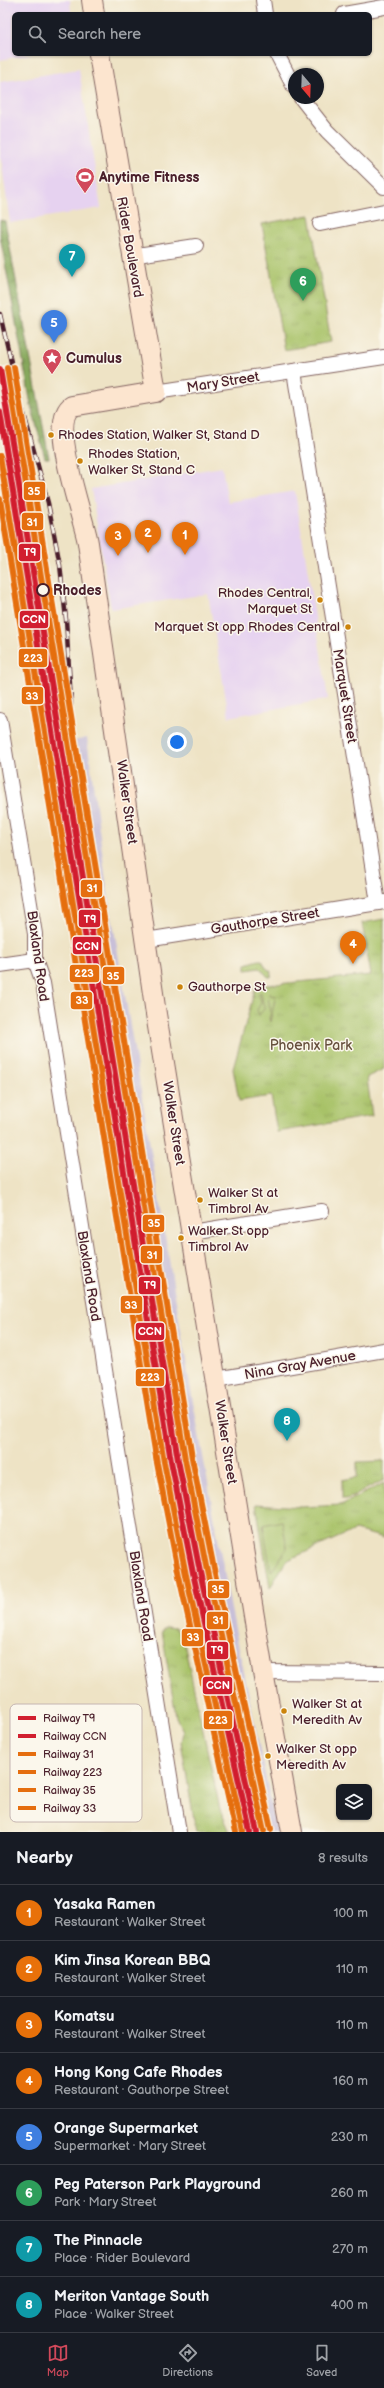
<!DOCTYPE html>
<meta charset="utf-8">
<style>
:root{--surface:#171b24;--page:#20242c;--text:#f1f3f6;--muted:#9ea1a6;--line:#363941;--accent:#d1495b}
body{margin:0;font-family:"Balsamiq Sans",sans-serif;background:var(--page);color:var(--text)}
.controls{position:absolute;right:12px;bottom:12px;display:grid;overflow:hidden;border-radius:6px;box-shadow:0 1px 3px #0004}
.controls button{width:36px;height:36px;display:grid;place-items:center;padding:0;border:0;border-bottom:1px solid var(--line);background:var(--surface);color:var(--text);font:20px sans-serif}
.compass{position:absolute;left:288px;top:68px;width:36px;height:36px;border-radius:50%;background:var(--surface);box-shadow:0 1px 3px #0004;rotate:161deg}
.you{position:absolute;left:177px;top:742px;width:14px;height:14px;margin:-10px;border:3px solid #fff;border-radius:50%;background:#1a73e8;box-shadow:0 0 0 6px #1a73e833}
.badge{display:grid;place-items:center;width:26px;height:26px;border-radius:50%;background:var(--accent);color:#fff;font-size:13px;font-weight:700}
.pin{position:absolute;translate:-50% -33px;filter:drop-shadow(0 1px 2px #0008)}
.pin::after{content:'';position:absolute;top:21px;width:14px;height:12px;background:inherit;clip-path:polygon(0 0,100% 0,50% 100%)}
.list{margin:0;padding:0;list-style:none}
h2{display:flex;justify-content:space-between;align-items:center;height:52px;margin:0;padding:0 16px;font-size:17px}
h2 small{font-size:13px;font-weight:400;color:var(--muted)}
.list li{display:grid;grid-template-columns:26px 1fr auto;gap:12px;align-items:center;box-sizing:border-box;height:56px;padding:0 16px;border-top:1px solid var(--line)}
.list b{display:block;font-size:15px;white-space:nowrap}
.list p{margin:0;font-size:13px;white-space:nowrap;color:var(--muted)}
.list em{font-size:13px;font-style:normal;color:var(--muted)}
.icon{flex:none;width:22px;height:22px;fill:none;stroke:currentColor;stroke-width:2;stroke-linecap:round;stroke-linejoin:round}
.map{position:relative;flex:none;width:384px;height:1832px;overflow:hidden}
.search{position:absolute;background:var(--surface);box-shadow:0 1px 3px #0004;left:12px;right:12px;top:12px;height:44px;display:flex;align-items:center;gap:10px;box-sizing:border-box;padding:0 14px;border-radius:6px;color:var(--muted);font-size:15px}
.sheet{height:500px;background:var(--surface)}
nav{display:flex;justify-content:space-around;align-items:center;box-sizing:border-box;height:56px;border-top:1px solid var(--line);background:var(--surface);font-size:11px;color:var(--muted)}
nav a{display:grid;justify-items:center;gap:2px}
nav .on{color:var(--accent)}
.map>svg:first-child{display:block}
.built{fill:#e6d2f0}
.industrial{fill:#c8bfd8}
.grass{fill:url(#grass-tufts);stroke:#79704a}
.forest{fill:url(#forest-crowns);stroke:#686444}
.garden{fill:#a8c268;stroke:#79704a}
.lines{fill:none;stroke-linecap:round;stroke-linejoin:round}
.street-casing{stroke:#836461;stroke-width:16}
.secondary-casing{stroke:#836461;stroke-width:22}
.street{stroke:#fff;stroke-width:14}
.secondary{stroke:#fce5cf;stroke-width:20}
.rail-casing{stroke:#4a1f2b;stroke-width:4.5}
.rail{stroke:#fbf7ec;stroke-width:3;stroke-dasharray:9;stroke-linecap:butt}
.rail-1-casing{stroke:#fbf7ec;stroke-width:9}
.rail-2-casing{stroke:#fbf7ec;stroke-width:9}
.rail-3-casing{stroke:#fbf7ec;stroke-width:9}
.rail-4-casing{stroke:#fbf7ec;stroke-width:9}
.rail-5-casing{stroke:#fbf7ec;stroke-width:9}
.rail-6-casing{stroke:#fbf7ec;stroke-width:9}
.rail-1{stroke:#d11f2f;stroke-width:6}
.rail-2{stroke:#d11f2f;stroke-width:6}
.rail-3{stroke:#e56e0f;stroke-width:6}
.rail-4{stroke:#e56e0f;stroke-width:6}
.rail-5{stroke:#e56e0f;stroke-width:6}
.rail-6{stroke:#e56e0f;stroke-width:6}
.bus-dot{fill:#cc840b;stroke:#fbf7ec;stroke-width:1.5}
.stop-dot{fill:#fbf7ec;stroke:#4a1f2b;stroke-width:2}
.labels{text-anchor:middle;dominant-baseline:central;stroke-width:3;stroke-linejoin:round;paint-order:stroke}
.bus-label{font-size:13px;fill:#4a1f2b;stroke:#fbf7ec;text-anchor:start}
.poi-label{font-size:14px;font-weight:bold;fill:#4a1f2b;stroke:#fbf7ec;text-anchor:start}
.street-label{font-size:14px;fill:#4a1f2b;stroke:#fbf7ec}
.stop-label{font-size:14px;font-weight:bold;fill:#4a1f2b;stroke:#fbf7ec;text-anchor:start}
.park-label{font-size:14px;fill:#66503d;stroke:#fbf7ec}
.key{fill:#fbf7ec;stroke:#c6b6b2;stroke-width:1}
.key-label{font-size:11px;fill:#4a1f2b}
.line-badge{stroke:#fbf7ec;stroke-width:1.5}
.badge-label{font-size:11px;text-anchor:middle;font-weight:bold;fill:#fff}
</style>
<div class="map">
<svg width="384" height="1832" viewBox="0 0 384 1832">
<defs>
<pattern id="grass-tufts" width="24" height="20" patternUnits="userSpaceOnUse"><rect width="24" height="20" fill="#a8c268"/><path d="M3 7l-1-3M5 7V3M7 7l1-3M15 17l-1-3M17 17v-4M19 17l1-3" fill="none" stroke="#92a65a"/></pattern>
<pattern id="forest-crowns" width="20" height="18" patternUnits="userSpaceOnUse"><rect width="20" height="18" fill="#86a85c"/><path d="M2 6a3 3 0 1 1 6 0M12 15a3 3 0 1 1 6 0" fill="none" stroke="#70884c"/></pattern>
</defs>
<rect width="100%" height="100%" fill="#fbf7ec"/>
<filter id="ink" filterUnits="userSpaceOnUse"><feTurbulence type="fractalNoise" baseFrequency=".025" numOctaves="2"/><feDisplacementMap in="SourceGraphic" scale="8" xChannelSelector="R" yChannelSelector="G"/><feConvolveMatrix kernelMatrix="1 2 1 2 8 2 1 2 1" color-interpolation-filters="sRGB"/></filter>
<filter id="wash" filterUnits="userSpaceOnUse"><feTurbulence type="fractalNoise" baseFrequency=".012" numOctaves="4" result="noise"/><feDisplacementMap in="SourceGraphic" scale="16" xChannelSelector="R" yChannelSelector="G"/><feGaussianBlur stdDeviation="0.9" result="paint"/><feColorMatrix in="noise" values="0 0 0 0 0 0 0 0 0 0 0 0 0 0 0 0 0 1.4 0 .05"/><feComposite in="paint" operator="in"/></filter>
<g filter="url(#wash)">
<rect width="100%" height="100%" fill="#eee3c5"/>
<g class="built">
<path d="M0 0H70L71 14H14V54H33L0 60Z"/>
<path d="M79 69 101 208 10 223 0 151V82Z"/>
<path d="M222 467 228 502 295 491 328 699 229 717 208 594 111 609 91 489Z"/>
</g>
<path class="industrial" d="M87 738 106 881 190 1385 231 1609 277 1832H244L210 1681 146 1356 137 1289 48 747Z"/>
<g class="grass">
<path d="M310 215 331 342 284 350 262 224Z"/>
<path d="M384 919V1069L367 1077 372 1116 277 1132 271 1096 239 1101 233 1069 256 986 371 975 362 923Z"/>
<path d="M384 1461V1480L347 1499H342V1480L357 1477V1462Z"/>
<path d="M384 1483V1538L355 1530 346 1534 286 1561 270 1588 256 1504 301 1507 341 1505Z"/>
<path d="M166 1627 175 1628 183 1638 220 1809 230 1832H196L181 1742 183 1732 176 1717 162 1632Z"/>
</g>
<path class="forest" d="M0 220 5 221 49 458H45L31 405 0 236Z"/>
<g class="garden">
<path d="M259 960H262L266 968 272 972 271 977H268L260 968 246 970V964Z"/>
<path d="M261 992 264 1009 259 1015 257 1010 261 1003 259 993Z"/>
<path d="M270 993 272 996 276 995 270 1022 269 1018C274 1009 265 1000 270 993Z"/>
<path d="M282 1521 287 1548 271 1572 263 1525Z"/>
</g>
</g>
<g filter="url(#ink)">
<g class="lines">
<defs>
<g id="street">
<path d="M263 0 265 14"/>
<path d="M344 14 384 7"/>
<path d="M277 54 294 87"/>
<path d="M301 98 327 131 384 187"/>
<path d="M320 224 384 211"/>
<path d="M131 256 196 246"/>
<path d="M294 371 378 903"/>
<path d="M156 392 384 357"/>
<path d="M0 720 35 934V960L43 983 179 1832"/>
<path d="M146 940 384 902"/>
<path d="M0 965 35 960"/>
<path d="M192 1232 322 1211"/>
<path d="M216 1379 384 1350"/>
<path d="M263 1672 384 1673"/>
</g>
<g id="secondary">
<path d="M92 0 94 14"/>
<path d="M99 54 156 392 72 406C47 422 84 517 88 543L156 1014 263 1672 292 1832"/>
</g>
</defs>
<use href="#street" class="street-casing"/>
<use href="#secondary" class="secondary-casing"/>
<use href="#street" class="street"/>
<use href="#secondary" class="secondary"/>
<defs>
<path id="rail" d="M0 314 16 384 48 503 60 565 66 619 81 865"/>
</defs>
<use href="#rail" class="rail-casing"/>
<use href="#rail" class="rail"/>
<defs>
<path id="rail-1" d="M0 369 178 1460 200 1572 257 1832"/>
<path id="rail-2" d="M0 412 171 1461 193 1573 250 1832"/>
<path id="rail-3" d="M7 368 185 1459 207 1571 264 1831"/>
<path id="rail-4" d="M0 456 164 1462 186 1575 243 1832"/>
<path id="rail-5" d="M14 367 192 1458 214 1569 271 1829"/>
<path id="rail-6" d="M0 499 157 1463 179 1576 236 1832"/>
</defs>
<use href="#rail-1" class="rail-1-casing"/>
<use href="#rail-2" class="rail-2-casing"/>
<use href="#rail-3" class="rail-3-casing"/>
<use href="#rail-4" class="rail-4-casing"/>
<use href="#rail-5" class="rail-5-casing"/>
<use href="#rail-6" class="rail-6-casing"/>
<use href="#rail-1" class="rail-1"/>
<use href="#rail-2" class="rail-2"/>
<use href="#rail-3" class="rail-3"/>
<use href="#rail-4" class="rail-4"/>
<use href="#rail-5" class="rail-5"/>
<use href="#rail-6" class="rail-6"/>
</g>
</g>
<defs>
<symbol id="stadium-pin" viewBox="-11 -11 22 30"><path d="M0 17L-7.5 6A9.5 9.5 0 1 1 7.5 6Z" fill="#d1495b" stroke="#fbf7ec"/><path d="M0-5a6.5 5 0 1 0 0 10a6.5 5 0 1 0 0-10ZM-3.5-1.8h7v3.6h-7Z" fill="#fff"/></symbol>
<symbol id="sight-pin" viewBox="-11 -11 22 30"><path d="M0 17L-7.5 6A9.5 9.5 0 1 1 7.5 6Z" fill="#d1495b" stroke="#fbf7ec"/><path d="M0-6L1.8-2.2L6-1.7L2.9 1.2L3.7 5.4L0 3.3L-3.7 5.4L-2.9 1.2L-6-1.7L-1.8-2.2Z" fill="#fff"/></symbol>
</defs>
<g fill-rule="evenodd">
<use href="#stadium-pin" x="74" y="166" width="22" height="30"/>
<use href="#sight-pin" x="41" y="347" width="22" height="30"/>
</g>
<g class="bus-dot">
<circle cx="51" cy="435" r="3.5"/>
<circle cx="80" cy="461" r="3.5"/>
<circle cx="320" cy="600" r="3.5"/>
<circle cx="348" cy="627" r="3.5"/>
<circle cx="180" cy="987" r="3.5"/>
<circle cx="200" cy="1200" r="3.5"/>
<circle cx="181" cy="1238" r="3.5"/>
<circle cx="284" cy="1711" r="3.5"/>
<circle cx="268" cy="1756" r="3.5"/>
</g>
<circle class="stop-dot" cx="43" cy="590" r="6"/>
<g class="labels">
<g class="bus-label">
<text x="58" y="435">Rhodes Station, Walker St, Stand D</text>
<text x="88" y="454">Rhodes Station,<tspan x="88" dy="16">Walker St, Stand C</tspan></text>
<text x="312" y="593" text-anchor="end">Rhodes Central,<tspan x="312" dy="16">Marquet St</tspan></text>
<text x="340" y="627" text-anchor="end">Marquet St opp Rhodes Central</text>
<text x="188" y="987">Gauthorpe St</text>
<text x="208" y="1193">Walker St at<tspan x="208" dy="16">Timbrol Av</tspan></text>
<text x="188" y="1231">Walker St opp<tspan x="188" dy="16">Timbrol Av</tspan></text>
<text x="292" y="1704">Walker St at<tspan x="292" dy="16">Meredith Av</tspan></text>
<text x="276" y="1749">Walker St opp<tspan x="276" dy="16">Meredith Av</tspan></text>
</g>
<g class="poi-label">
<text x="99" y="177">Anytime Fitness</text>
<text x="66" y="358">Cumulus</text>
</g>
<g class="street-label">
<text transform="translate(130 247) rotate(80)">Rider Boulevard</text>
<text transform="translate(223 382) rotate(-9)">Mary Street</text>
<text transform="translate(345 696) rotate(81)">Marquet Street</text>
<text transform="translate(127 802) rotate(82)">Walker Street</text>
<text transform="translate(265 921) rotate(-9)">Gauthorpe Street</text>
<text transform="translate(38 956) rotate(82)">Blaxland Road</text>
<text transform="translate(174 1123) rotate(81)">Walker Street</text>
<text transform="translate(89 1276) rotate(81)">Blaxland Road</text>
<text transform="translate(300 1365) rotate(-10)">Nina Gray Avenue</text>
<text transform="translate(226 1442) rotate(81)">Walker Street</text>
<text transform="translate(141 1596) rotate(81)">Blaxland Road</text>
</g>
<g class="stop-label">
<text x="53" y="590">Rhodes</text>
</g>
<g class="park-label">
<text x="311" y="1045">Phoenix Park</text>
</g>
</g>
<rect x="10" y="1704" width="132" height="118" rx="6" class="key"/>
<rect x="18" y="1716" width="18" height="4" fill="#d11f2f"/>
<rect x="18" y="1734" width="18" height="4" fill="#d11f2f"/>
<rect x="18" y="1752" width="18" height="4" fill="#e56e0f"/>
<rect x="18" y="1770" width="18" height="4" fill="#e56e0f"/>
<rect x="18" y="1788" width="18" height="4" fill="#e56e0f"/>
<rect x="18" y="1806" width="18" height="4" fill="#e56e0f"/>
<g class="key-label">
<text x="43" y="1722">Railway T9</text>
<text x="43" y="1740">Railway CCN</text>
<text x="43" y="1758">Railway 31</text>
<text x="43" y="1776">Railway 223</text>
<text x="43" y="1794">Railway 35</text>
<text x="43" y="1812">Railway 33</text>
</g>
<g class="line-badge">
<rect x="23" y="481" width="23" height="20" rx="4" fill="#e56e0f"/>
<rect x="21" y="512" width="23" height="19" rx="4" fill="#e56e0f"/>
<rect x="18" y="543" width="23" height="19" rx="4" fill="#d11f2f"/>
<rect x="19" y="610" width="30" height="19" rx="4" fill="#d11f2f"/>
<rect x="18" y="648" width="30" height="20" rx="4" fill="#e56e0f"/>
<rect x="21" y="686" width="23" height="19" rx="4" fill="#e56e0f"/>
<rect x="80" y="879" width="23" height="19" rx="4" fill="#e56e0f"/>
<rect x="78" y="909" width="23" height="19" rx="4" fill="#d11f2f"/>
<rect x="72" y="936" width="30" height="19" rx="4" fill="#d11f2f"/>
<rect x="69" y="964" width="31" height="19" rx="4" fill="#e56e0f"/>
<rect x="102" y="966" width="23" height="19" rx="4" fill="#e56e0f"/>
<rect x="70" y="991" width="23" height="19" rx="4" fill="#e56e0f"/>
<rect x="142" y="1214" width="23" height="19" rx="4" fill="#e56e0f"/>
<rect x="140" y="1245" width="23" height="19" rx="4" fill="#e56e0f"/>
<rect x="138" y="1276" width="23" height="19" rx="4" fill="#d11f2f"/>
<rect x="120" y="1295" width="23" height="19" rx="4" fill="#e56e0f"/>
<rect x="135" y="1322" width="30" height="19" rx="4" fill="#d11f2f"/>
<rect x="135" y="1368" width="30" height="19" rx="4" fill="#e56e0f"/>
<rect x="207" y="1580" width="23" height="19" rx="4" fill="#e56e0f"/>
<rect x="206" y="1611" width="23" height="19" rx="4" fill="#e56e0f"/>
<rect x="181" y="1628" width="23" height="19" rx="4" fill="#e56e0f"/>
<rect x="206" y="1641" width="23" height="19" rx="4" fill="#d11f2f"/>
<rect x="202" y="1676" width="31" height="19" rx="4" fill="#d11f2f"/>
<rect x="203" y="1710" width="30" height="20" rx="4" fill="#e56e0f"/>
</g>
<g class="badge-label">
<text x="34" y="495">35</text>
<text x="32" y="526">31</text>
<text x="30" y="556">T9</text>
<text x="34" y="623">CCN</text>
<text x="33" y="662">223</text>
<text x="32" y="700">33</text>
<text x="92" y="892">31</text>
<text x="90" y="923">T9</text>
<text x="87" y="950">CCN</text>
<text x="84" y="977">223</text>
<text x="113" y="980">35</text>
<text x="82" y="1004">33</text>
<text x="154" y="1227">35</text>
<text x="152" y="1259">31</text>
<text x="150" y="1289">T9</text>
<text x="131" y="1309">33</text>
<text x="150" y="1335">CCN</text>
<text x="150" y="1381">223</text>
<text x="218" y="1593">35</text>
<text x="218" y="1624">31</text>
<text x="193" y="1641">33</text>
<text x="217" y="1654">T9</text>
<text x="218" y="1689">CCN</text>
<text x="218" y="1724">223</text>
</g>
</svg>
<div class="controls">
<button><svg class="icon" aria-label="layers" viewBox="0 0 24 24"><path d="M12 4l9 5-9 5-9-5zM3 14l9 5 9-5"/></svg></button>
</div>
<svg class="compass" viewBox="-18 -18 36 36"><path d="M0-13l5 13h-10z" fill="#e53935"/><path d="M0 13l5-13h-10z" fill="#9ea1a6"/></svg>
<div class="you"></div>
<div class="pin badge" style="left:185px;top:555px;background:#e8710a">1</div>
<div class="pin badge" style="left:148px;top:553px;background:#e8710a">2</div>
<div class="pin badge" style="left:118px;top:556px;background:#e8710a">3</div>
<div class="pin badge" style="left:353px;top:964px;background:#e8710a">4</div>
<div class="pin badge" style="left:54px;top:343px;background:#3f7fe0">5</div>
<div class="pin badge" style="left:303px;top:301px;background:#2e9e5b">6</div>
<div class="pin badge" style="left:72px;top:277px;background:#0f9aa8">7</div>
<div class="pin badge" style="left:287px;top:1441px;background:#0f9aa8">8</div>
<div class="search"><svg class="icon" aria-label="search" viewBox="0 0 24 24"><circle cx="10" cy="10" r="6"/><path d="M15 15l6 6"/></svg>Search here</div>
</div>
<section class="sheet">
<h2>Nearby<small>8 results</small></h2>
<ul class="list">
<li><span class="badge" style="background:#e8710a">1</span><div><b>Yasaka Ramen</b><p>Restaurant · Walker Street</p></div><em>100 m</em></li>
<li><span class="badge" style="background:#e8710a">2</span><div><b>Kim Jinsa Korean BBQ</b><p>Restaurant · Walker Street</p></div><em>110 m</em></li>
<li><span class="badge" style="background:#e8710a">3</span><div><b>Komatsu</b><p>Restaurant · Walker Street</p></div><em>110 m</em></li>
<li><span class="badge" style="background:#e8710a">4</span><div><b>Hong Kong Cafe Rhodes</b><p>Restaurant · Gauthorpe Street</p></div><em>160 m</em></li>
<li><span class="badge" style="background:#3f7fe0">5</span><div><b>Orange Supermarket</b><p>Supermarket · Mary Street</p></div><em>230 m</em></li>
<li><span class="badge" style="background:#2e9e5b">6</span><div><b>Peg Paterson Park Playground</b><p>Park · Mary Street</p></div><em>260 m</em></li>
<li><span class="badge" style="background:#0f9aa8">7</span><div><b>The Pinnacle</b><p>Place · Rider Boulevard</p></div><em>270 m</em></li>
<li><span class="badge" style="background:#0f9aa8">8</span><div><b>Meriton Vantage South</b><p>Place · Walker Street</p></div><em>400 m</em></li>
</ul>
</section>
<nav>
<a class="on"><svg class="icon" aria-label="map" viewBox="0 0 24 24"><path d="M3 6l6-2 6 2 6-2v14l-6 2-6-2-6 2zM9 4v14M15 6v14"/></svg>Map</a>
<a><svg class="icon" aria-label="directions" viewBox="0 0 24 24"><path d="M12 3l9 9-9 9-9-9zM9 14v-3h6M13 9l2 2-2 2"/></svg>Directions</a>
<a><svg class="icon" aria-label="saved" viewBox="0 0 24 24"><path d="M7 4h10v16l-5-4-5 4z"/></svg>Saved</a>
</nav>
